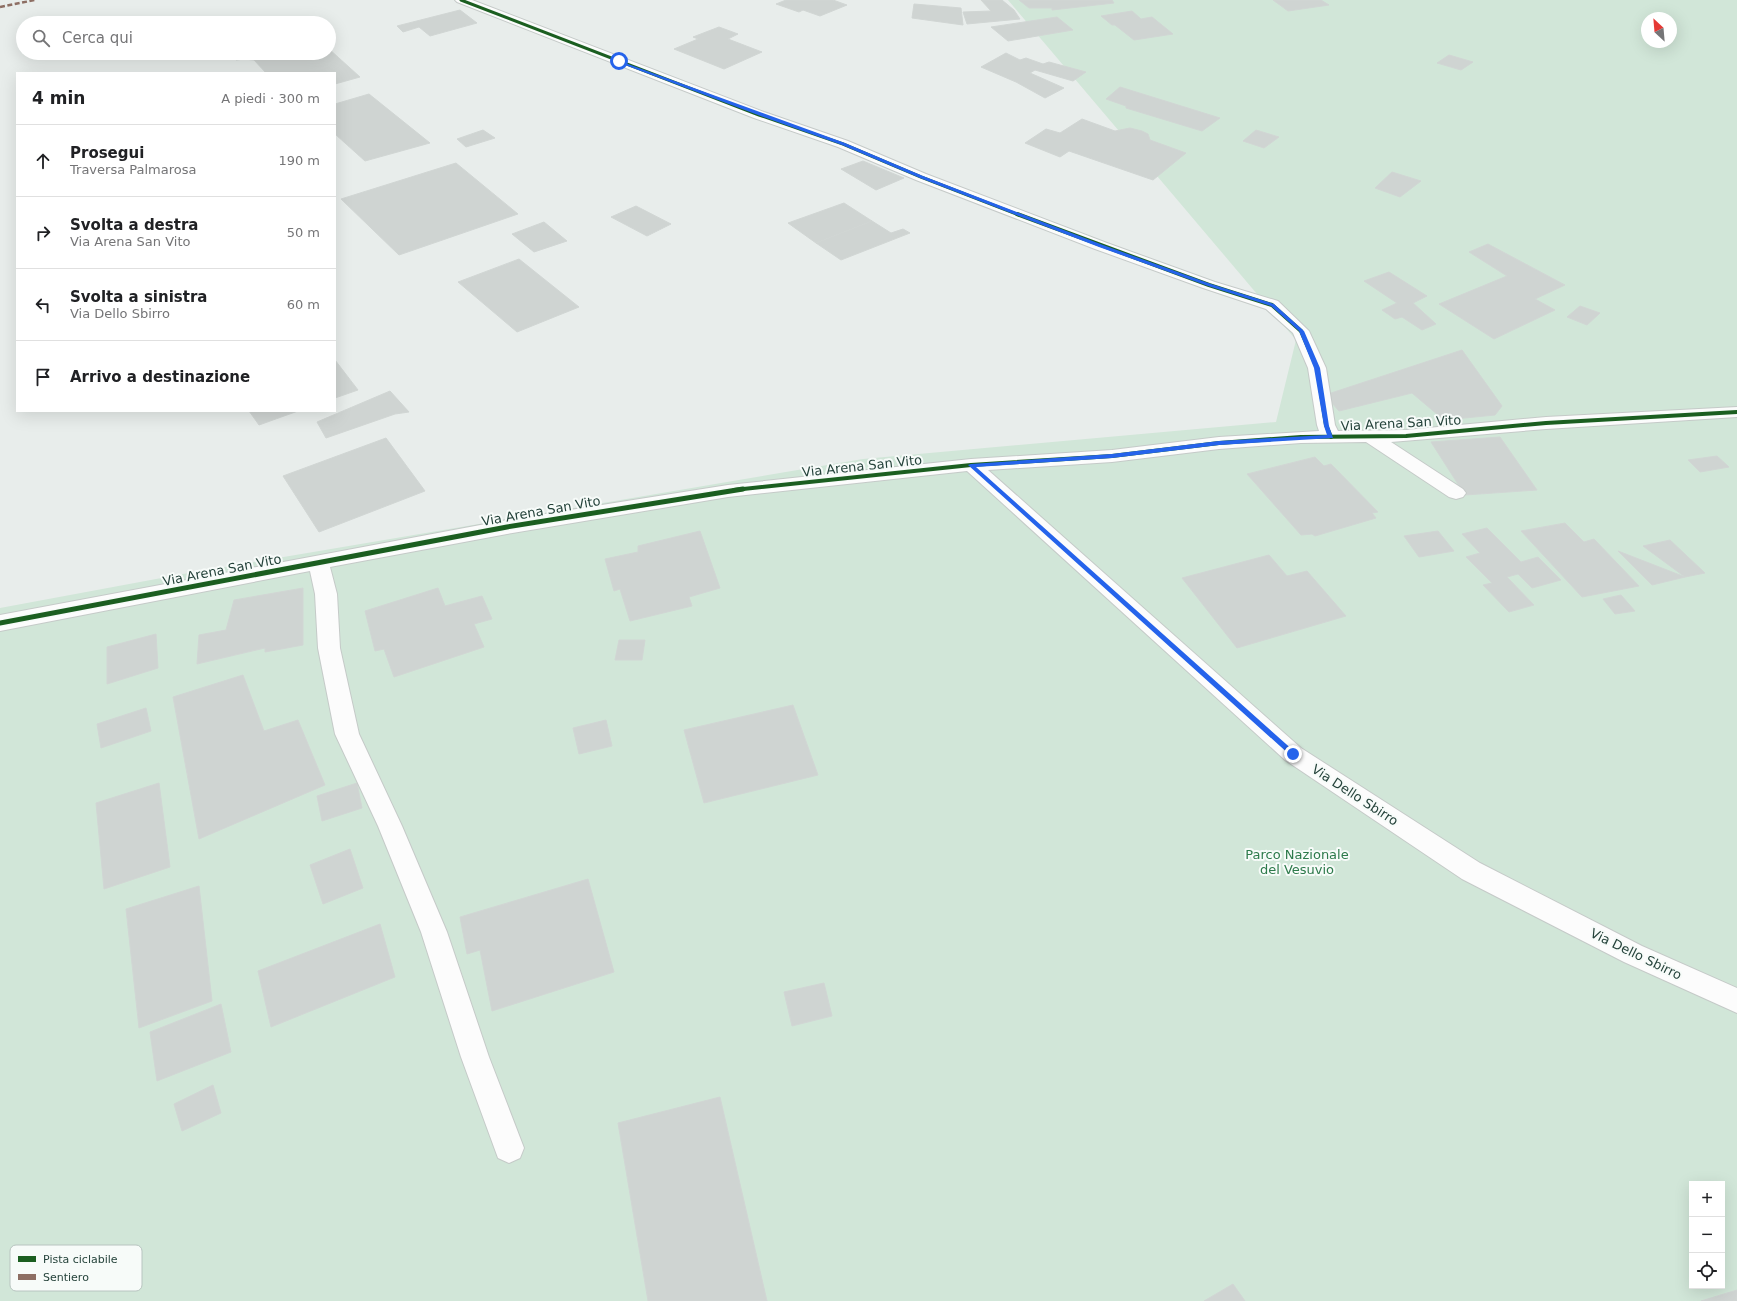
<!DOCTYPE html>
<html lang="it">
<meta charset="utf-8">
<style>
:root{--surface:#fff;--page:#f2f2f2;--text:#202124;--muted:#757577;--line:#e0e0e0}
body{margin:0;font-family:"DejaVu Sans",sans-serif;background:var(--page);color:var(--text)}
.controls{position:absolute;right:12px;bottom:12px;display:grid;overflow:hidden;border-radius:0px;box-shadow:0 4px 16px #0002}
.controls button{width:36px;height:36px;display:grid;place-items:center;padding:0;border:0;border-bottom:1px solid var(--line);background:var(--surface);color:var(--text);font:20px sans-serif}
.compass{position:absolute;left:1641px;top:12px;width:36px;height:36px;border-radius:50%;background:var(--surface);box-shadow:0 4px 16px #0002;rotate:334deg}
.stop{position:absolute;width:12px;height:12px;margin:-9px;border:3px solid #2563eb;border-radius:50%;background:#fff}
.stop.end{background:#2563eb;border-color:#fff;box-shadow:0 1px 4px #0008}
.list{margin:0;padding:0;list-style:none}
h2{display:flex;justify-content:space-between;align-items:center;height:52px;margin:0;padding:0 16px;font-size:17px}
h2 small{font-size:13px;font-weight:400;color:var(--muted)}
.list li{display:grid;grid-template-columns:26px 1fr auto;gap:12px;align-items:center;box-sizing:border-box;height:72px;padding:0 16px;border-top:1px solid var(--line)}
.list b{display:block;font-size:15px;white-space:nowrap}
.list p{margin:0;font-size:13px;white-space:nowrap;color:var(--muted)}
.list em{font-size:13px;font-style:normal;color:var(--muted)}
.icon{flex:none;width:22px;height:22px;fill:none;stroke:currentColor;stroke-width:2;stroke-linecap:round;stroke-linejoin:round}
.map{position:relative;flex:none;width:1737px;height:1301px;overflow:hidden}
.search{position:absolute;background:var(--surface);box-shadow:0 4px 16px #0002;left:16px;top:16px;width:320px;height:44px;display:flex;align-items:center;gap:10px;box-sizing:border-box;padding:0 14px;border-radius:22px;color:var(--muted);font-size:15px}
.panel{position:absolute;background:var(--surface);box-shadow:0 4px 16px #0002;left:16px;top:72px;width:320px;height:340px;border-radius:0px}
.map>svg:first-child{display:block}
.green{fill:#d1e6d8;fill-rule:evenodd}
.building{fill:#cfd4d2;stroke:#d1d6d4}
.lines{fill:none;stroke-linecap:round;stroke-linejoin:round}
.street-casing{stroke:#c5cac8;stroke-width:2}
.street{fill:#fcfcfc;fill-rule:evenodd}
.quiet{stroke:#8d6e63;stroke-width:2.5;stroke-dasharray:5 2.5;stroke-linecap:butt}
.cycleway-far2-casing{stroke:#f7fbf9;stroke-width:4.5}
.cycleway-far1-casing{stroke:#f7fbf9;stroke-width:6}
.cycleway-casing{stroke:#f7fbf9;stroke-width:8}
.cycleway-far2{stroke:#1b5e20;stroke-width:3}
.cycleway-far1{stroke:#1b5e20;stroke-width:4}
.cycleway{stroke:#1b5e20;stroke-width:5}
.route{fill:#2563eb}
.labels{text-anchor:middle;dominant-baseline:central;stroke-width:4;stroke-linejoin:round;paint-order:stroke}
.street-label{font-size:13px;fill:#24423a;stroke:#f7fbf9}
.park-label{font-size:13px;fill:#2d7a4b;stroke:#f7fbf9}
.key{fill:#f7fbf9;stroke:#b8c4c0;stroke-width:1}
.key-label{font-size:11px;fill:#24423a}
</style>
<div class="map">
<svg width="1737" height="1301" viewBox="0 0 1737 1301">
<rect width="100%" height="100%" fill="#e8edeb"/>
<path class="green" d="M1008 0H1737V1301H0V608L183 574 863 459 1276 422 1296 340ZM1647 18H1671V42H1647ZM1692 1184H1722V1286H1692Z"/>
<g class="building">
<path d="M786 0H833L847 5 820 16 803 10 799 12 776 4Z"/>
<path d="M981 0H1002L1014 10 1020 19 967 24 963 12 991 11Z"/>
<path d="M1019 0H1112L1114 3 1052 10V8H1029Z"/>
<path d="M1273 0H1321L1329 5 1288 11Z"/>
<path d="M914 4 961 8 963 25 912 18Z"/>
<path d="M460 10 477 23 430 36 419 27 403 32 397 26Z"/>
<path d="M1132 11 1141 19 1152 17 1173 34 1134 40 1115 25H1112L1101 16Z"/>
<path d="M1057 17 1073 30 1008 41 991 27Z"/>
<path d="M719 27 738 34 728 39 762 52 724 69 674 49 698 39 693 37Z"/>
<path d="M329 49 360 77 335 84V73H266L254 60 244 59 236 60 229 53H329Z"/>
<path d="M1006 53 1020 60 1026 58 1043 64 1049 62 1086 72 1073 81 1035 70 1030 73 1064 88 1045 98 1016 82 981 67Z"/>
<path d="M1449 55 1473 62 1461 70 1437 63Z"/>
<path d="M1120 87 1220 118 1202 131 1126 108V106L1106 99Z"/>
<path d="M369 94 430 143 365 161 335 134V104Z"/>
<path d="M1082 119 1115 131 1130 128 1142 131 1148 134 1150 140 1186 153 1153 180 1069 151 1060 157 1025 143 1046 129 1060 133Z"/>
<path d="M483 130 495 138 466 147 457 139Z"/>
<path d="M1256 130 1279 137 1264 148 1243 141Z"/>
<path d="M863 161 904 178 876 190 841 169Z"/>
<path d="M456 163 518 214 399 255 341 199Z"/>
<path d="M1392 172 1421 181 1400 197 1375 188Z"/>
<path d="M844 203 872 221 816 243 788 223Z"/>
<path d="M636 206 671 224 647 236 611 217Z"/>
<path d="M872 221 891 233 903 229 910 233 841 260 816 243Z"/>
<path d="M544 222 567 241 534 252 512 234Z"/>
<path d="M1488 244 1565 285 1535 299 1555 310 1494 339 1439 304 1507 276 1469 252Z"/>
<path d="M519 259 579 307 517 332 458 282Z"/>
<path d="M1389 272 1427 296 1413 303 1436 324 1422 330 1402 317 1395 319 1382 310 1397 303 1364 281Z"/>
<path d="M1580 306 1600 313 1587 325 1567 317Z"/>
<path d="M1462 350 1502 406 1495 415 1444 420 1412 393 1339 411 1325 395Z"/>
<path d="M335 360 358 390 335 398Z"/>
<path d="M390 391 409 412 395 414 326 438 317 422Z"/>
<path d="M249 411H298L259 425Z"/>
<path d="M1500 437 1537 490 1465 495 1431 442Z"/>
<path d="M386 438 425 491 319 532 283 476Z"/>
<path d="M1717 456 1729 467 1700 472 1688 460Z"/>
<path d="M1315 457 1324 466 1331 464 1378 512 1372 513 1376 518 1315 536 1312 534 1301 535 1247 474Z"/>
<path d="M1565 523 1584 542 1594 539 1639 586 1582 597 1521 531Z"/>
<path d="M1487 528 1521 562 1538 557 1561 580 1532 588 1518 574 1507 577 1534 605 1509 612 1483 585 1492 583 1466 557 1480 553 1462 534Z"/>
<path d="M700 531 720 588 689 597 692 606 630 621 620 589 614 591 605 559 638 552V546Z"/>
<path d="M1438 531 1454 551 1419 557 1404 536Z"/>
<path d="M1670 540 1705 573 1685 577 1643 546Z"/>
<path d="M1618 551 1685 577 1652 585Z"/>
<path d="M1269 555 1287 576 1307 571 1346 616 1237 648 1182 578Z"/>
<path d="M303 588V645L265 652V648L197 664 199 635 226 630 234 600Z"/>
<path d="M438 588 445 606 482 596 492 619 474 624 484 647 394 677 384 649 375 651 365 611Z"/>
<path d="M1621 595 1635 611 1615 614 1603 599Z"/>
<path d="M156 634 158 668 107 684V647Z"/>
<path d="M619 640H645L642 660H615Z"/>
<path d="M243 675 264 731 298 720 325 785 199 839 173 697Z"/>
<path d="M793 705 818 775 704 803 684 730Z"/>
<path d="M146 708 151 731 101 748 97 724Z"/>
<path d="M606 720 612 746 579 754 573 728Z"/>
<path d="M159 783 170 867 104 889 96 803Z"/>
<path d="M357 783 362 808 322 821 317 796Z"/>
<path d="M350 849 363 888 323 904 310 865Z"/>
<path d="M588 879 614 972 492 1011 480 950 467 954 460 917Z"/>
<path d="M199 886 212 1001 139 1028 126 909Z"/>
<path d="M380 924 395 977 271 1027 258 971Z"/>
<path d="M824 983 832 1016 792 1026 784 992Z"/>
<path d="M221 1004 231 1052 157 1081 150 1032Z"/>
<path d="M213 1085 221 1113 182 1131 174 1104Z"/>
<path d="M720 1097 767 1301H648L618 1123Z"/>
<path d="M1233 1284 1245 1301H1204Z"/>
<path d="M1737 1290V1301H1701Z"/>
</g>
<g class="lines">
<defs>
<path id="street" d="M455 0H472L764 112 848 141 926 174 1107 243 1215 282 1278 301 1309 331 1326 368 1335 425 1338 431 1406 430 1546 417 1737 407V417L1546 429 1391 442 1463 489 1466 493 1463 497 1456 499 1449 497 1366 442 1301 443 1219 449 1112 462 988 470 1301 748 1480 863 1642 946 1737 988V1013L1624 962 1462 879 1285 760 967 471 728 497 507 534 330 567 337 594 340 648 359 734 402 826 447 932 489 1057 524 1148 520 1158 509 1163 498 1158 461 1057 421 932 378 826 335 734 318 648 315 594 310 571 0 631V615L507 520 728 485 971 459 1112 450 1219 437 1319 431 1317 425 1308 368 1293 333 1266 309 1203 288 1095 249 916 180 838 147 754 118 457 2Z"/>
</defs>
<use href="#street" class="street-casing"/>
<use href="#street" class="street"/>
<path class="quiet" d="M0 7 35 0"/>
<defs>
<path id="cycleway-far2" d="M461 0 759 115 843 144 921 177 1019 215"/>
<g id="cycleway-far1">
<path d="M1017 214 1209 285 1272 305 1301 331 1317 368 1326 425 1331 437"/>
<path d="M734 490 971 465 1112 456 1219 443 1301 437 1406 436 1546 423 1737 412"/>
</g>
<path id="cycleway" d="M0 623 507 527 743 489"/>
</defs>
<use href="#cycleway-far2" class="cycleway-far2-casing"/>
<use href="#cycleway-far1" class="cycleway-far1-casing"/>
<use href="#cycleway" class="cycleway-casing"/>
<use href="#cycleway-far2" class="cycleway-far2"/>
<use href="#cycleway-far1" class="cycleway-far1"/>
<use href="#cycleway" class="cycleway"/>
</g>
<path class="route" d="M617 60 845 143 923 176 1103 245 1211 284 1274 304 1304 331 1320 368 1329 426 1333 438 1219 445 1112 458 976 467 1295 752V756H1291L968 465 971 464 1112 454 1219 441 1327 435 1324 426 1314 368 1299 331 1271 306 1208 286 1099 247 920 178 842 145 758 115 617 62Z"/>
<g class="labels">
<g class="street-label">
<text transform="translate(1401 423) rotate(-3)">Via Arena San Vito</text>
<text transform="translate(862 466) rotate(-6)">Via Arena San Vito</text>
<text transform="translate(541 511) rotate(-10)">Via Arena San Vito</text>
<text transform="translate(222 570) rotate(-11)">Via Arena San Vito</text>
<text transform="translate(1355 795) rotate(33)">Via Dello Sbirro</text>
<text transform="translate(1636 954) rotate(26)">Via Dello Sbirro</text>
</g>
<g class="park-label">
<text x="1297" y="854">Parco Nazionale<tspan x="1297" dy="15">del Vesuvio</tspan></text>
</g>
</g>
<rect x="10" y="1245" width="132" height="46" rx="6" class="key"/>
<rect x="18" y="1256" width="18" height="6" fill="#1b5e20"/>
<rect x="18" y="1274" width="18" height="6" fill="#8d6e63"/>
<g class="key-label">
<text x="43" y="1263">Pista ciclabile</text>
<text x="43" y="1281">Sentiero</text>
</g>
</svg>
<div class="controls">
<button>+</button>
<button>−</button>
<button><svg class="icon" aria-label="locate" viewBox="0 0 24 24"><circle cx="12" cy="12" r="6"/><path d="M12 2v4M12 18v4M2 12h4M18 12h4"/></svg></button>
</div>
<svg class="compass" viewBox="-18 -18 36 36"><path d="M0-13l5 13h-10z" fill="#e53935"/><path d="M0 13l5-13h-10z" fill="#757577"/></svg>
<div class="stop" style="left:619px;top:61px"></div>
<div class="stop end" style="left:1293px;top:754px"></div>
<div class="search"><svg class="icon" aria-label="search" viewBox="0 0 24 24"><circle cx="10" cy="10" r="6"/><path d="M15 15l6 6"/></svg>Cerca qui</div>
<section class="panel">
<h2>4 min<small>A piedi · 300 m</small></h2>
<ul class="list">
<li><svg class="icon" aria-label="ahead" viewBox="0 0 24 24"><path d="M12 20V5M6 11l6-6 6 6"/></svg><div><b>Prosegui</b><p>Traversa Palmarosa</p></div><em>190 m</em></li>
<li><svg class="icon" aria-label="right" viewBox="0 0 24 24"><path d="M7 20v-9h11M14 6l5 5-5 5"/></svg><div><b>Svolta a destra</b><p>Via Arena San Vito</p></div><em>50 m</em></li>
<li><svg class="icon" aria-label="left" viewBox="0 0 24 24"><path d="M17 20v-9H6M10 6l-5 5 5 5"/></svg><div><b>Svolta a sinistra</b><p>Via Dello Sbirro</p></div><em>60 m</em></li>
<li><svg class="icon" aria-label="arrive" viewBox="0 0 24 24"><path d="M6 21V4h12l-3 4 3 4H6"/></svg><div><b>Arrivo a destinazione</b></div></li>
</ul>
</section>
</div>
